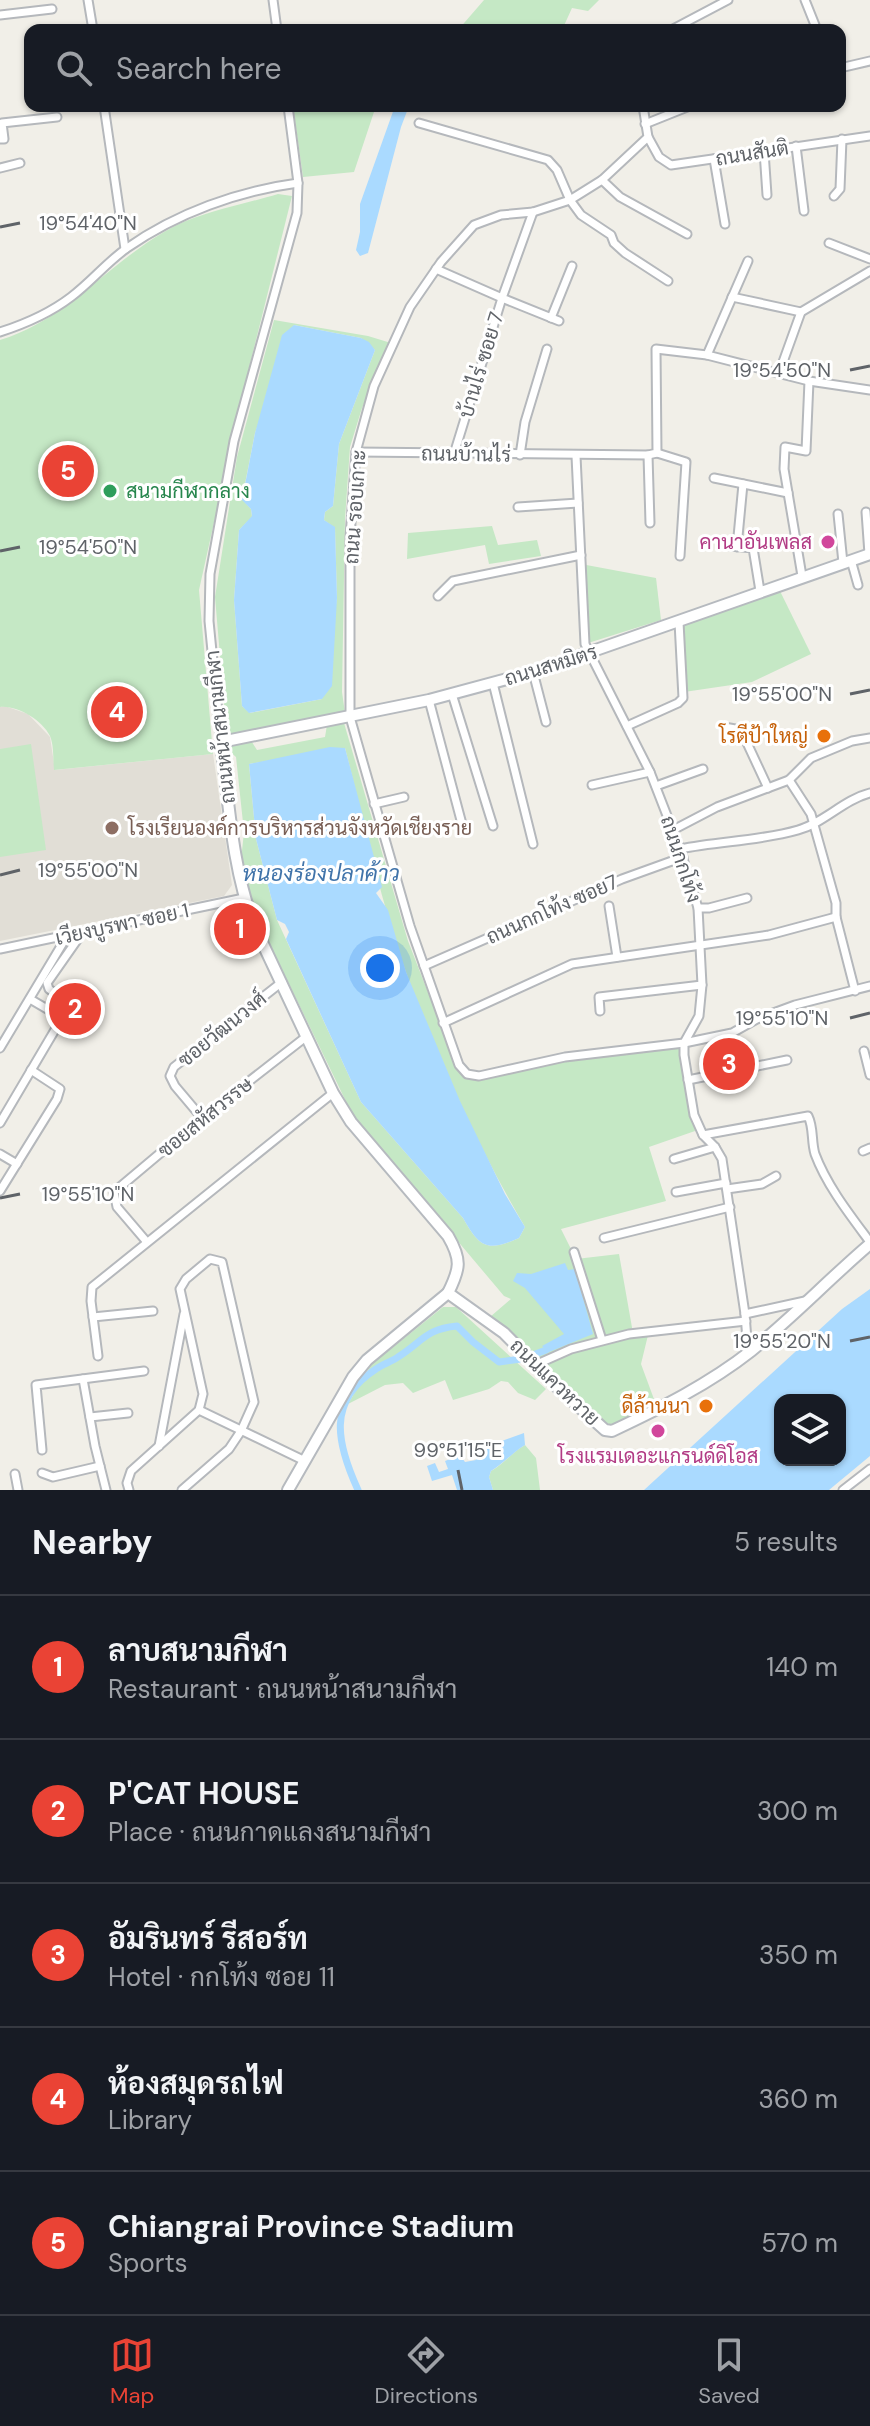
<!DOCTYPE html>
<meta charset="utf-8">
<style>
:root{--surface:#171b24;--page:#242831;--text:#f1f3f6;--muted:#9ea1a6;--line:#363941;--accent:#ea4335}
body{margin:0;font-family:"DM Sans",Sarabun,sans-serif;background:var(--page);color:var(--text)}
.controls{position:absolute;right:24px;bottom:24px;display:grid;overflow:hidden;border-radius:16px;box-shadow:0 2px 6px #0004}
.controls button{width:72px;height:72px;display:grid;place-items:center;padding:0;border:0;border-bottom:2px solid var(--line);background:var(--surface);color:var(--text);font:40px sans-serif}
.you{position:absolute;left:380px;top:968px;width:28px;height:28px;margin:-20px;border:6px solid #fff;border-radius:50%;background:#1a73e8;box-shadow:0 0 0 12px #1a73e833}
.badge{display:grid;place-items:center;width:52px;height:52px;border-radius:50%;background:var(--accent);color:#fff;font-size:26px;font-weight:700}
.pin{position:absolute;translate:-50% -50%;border:4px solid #fff;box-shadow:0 2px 8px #0006}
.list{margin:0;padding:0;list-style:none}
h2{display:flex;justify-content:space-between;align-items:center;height:104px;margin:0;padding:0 32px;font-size:34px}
h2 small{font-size:26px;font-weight:400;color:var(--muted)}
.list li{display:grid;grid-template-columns:52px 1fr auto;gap:24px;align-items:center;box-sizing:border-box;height:144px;padding:0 32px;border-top:2px solid var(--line)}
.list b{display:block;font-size:30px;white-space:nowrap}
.list p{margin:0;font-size:26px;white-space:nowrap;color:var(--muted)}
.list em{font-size:26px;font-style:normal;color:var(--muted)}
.icon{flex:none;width:44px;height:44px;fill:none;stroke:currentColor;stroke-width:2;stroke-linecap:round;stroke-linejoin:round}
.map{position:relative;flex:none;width:870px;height:1490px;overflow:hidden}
.search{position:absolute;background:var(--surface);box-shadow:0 2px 6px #0004;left:24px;right:24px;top:24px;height:88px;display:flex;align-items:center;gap:20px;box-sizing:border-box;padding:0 28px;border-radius:16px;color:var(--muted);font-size:30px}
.sheet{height:824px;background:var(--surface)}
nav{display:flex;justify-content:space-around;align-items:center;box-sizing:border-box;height:112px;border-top:2px solid var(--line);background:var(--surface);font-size:22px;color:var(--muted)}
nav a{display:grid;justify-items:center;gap:4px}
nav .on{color:var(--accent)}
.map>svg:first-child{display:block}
.education{fill:#e1ded6}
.green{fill:#c5e8c5;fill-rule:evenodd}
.water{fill:#aadaff;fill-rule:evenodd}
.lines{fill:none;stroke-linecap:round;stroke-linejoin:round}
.canal{stroke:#aadaff;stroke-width:7}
.street-casing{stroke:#b5b8bc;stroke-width:11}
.secondary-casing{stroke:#b6babf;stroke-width:14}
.street{stroke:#fff;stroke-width:7}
.secondary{stroke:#fff;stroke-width:10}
.ticks{fill:none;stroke:#5f6368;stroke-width:3}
.leisure-dot{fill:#2e9e5b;stroke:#fff;stroke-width:3}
.hotel-dot{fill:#d1479c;stroke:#fff;stroke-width:3}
.food-dot{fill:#e8710a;stroke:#fff;stroke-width:3}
.education-dot{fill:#8d6e63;stroke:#fff;stroke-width:3}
.labels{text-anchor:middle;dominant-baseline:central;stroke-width:6;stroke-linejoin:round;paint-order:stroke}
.street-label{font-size:20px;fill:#5f6368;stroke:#fff}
.leisure-label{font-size:20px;fill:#27864d;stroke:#fff;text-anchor:start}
.hotel-label{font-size:20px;fill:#b23c85;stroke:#fff;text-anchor:end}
.food-label{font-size:20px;fill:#c56008;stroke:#fff;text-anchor:end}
.education-label{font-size:20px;fill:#785e54;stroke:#fff;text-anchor:start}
.water-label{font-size:22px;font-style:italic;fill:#4174aa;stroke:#fff}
.ticks-label{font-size:20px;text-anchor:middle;fill:#5f6368;stroke:#fff;stroke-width:6;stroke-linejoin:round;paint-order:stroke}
</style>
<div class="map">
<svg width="870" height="1490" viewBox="0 0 870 1490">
<rect width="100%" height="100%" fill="#f1efe8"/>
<path class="education" d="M5 706 28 714 50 737 55 770 213 754 232 885 224 896 0 941V707Z"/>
<g class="green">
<path d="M484 0H599L588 11 572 8 562 30H458Z"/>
<path d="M293 106H376L354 172 303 177Z"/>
<path d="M278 194 292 196 243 392 199 590 213 754 54 770C53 760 54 745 50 736 42 720 17 705 0 707V340C68 320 114 256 177 225 204 212 248 203 278 194Z"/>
<path d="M274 320 368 336 391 343 362 408 350 447 345 519 342 692 345 713 233 734 228 733 226 727 215 597 237 457ZM294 325 361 338 375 350 339 444 333 506 325 512 324 520 335 528 337 598 322 699 250 713 242 706 234 600 239 530 252 517 251 509 242 499 255 433Z"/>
<path d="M492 526 498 545 537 540 541 556 489 564 485 545 407 559 408 533Z"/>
<path d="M581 564 656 578 661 620 585 644Z"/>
<path d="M777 585 811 654 752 682 684 692 679 622Z"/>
<path d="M344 723 408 941 457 1067 459 1065 479 1076 565 1057 684 1043 695 1131 649 1147 666 1201 561 1229 576 1259 619 1254 633 1333 649 1331 641 1364 658 1410 612 1431 490 1317 511 1299 504 1296 354 1118 257 918 241 860 244 832 236 757 226 748 250 739 257 750 325 737 327 725ZM345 748C364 822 380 900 406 972 436 1055 480 1151 525 1227L519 1238C487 1252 480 1248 463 1218L361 1102 277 920 256 839 249 764Z"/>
<path d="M31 744 46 850 0 857V749Z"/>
<path d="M443 1307H456L546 1389 535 1400 518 1393 508 1382 501 1381 489 1389 453 1400 445 1380 413 1393 403 1383 385 1385 348 1404 371 1365Z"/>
<path d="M525 1445 536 1458 540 1490H493L489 1477 491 1471C504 1464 511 1453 525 1445Z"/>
</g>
<g class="water">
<path d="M395 106H409L401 127 368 253 360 256 356 250 360 232V204Z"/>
<path d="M294 325 361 338 369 342 375 350 339 444 333 506 325 512 324 520 335 527 337 598 332 686 322 699 249 713 242 706 234 600 239 530 252 516 251 509 242 500 255 433 282 335Z"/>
<path d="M330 747 345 748 382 887 376 893 388 910 406 972 460 1101 505 1194 525 1227 519 1238C487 1252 480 1248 463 1218L361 1102 286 939 289 932 285 924 277 920 256 839 249 764Z"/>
<path d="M565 1263 568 1270 575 1269 593 1334 549 1352 542 1346 564 1334 525 1288 513 1281 517 1273 531 1274Z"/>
<path d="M870 1289V1456L829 1490H644L842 1309ZM780 1400H840V1460H780Z"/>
<path d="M524 1433 525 1445C512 1453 504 1463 491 1471L489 1477 493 1490H457L452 1475 432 1481 427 1466 435 1463 439 1472 448 1469 445 1461 460 1455 465 1462 476 1460 474 1451Z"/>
</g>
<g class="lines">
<g class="canal">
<path d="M533 1355 546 1350"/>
<path d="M358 1490C337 1444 326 1401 376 1369 383 1364 391 1362 398 1357 423 1341 426 1329 457 1326L473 1342 499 1362 521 1359"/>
</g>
<defs>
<g id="street">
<path d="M88 0 93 30"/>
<path d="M273 0 277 30"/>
<path d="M805 0 817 30"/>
<path d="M0 15 52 9"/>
<path d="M671 30 728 0"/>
<path d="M840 68 870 61"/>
<path d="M104 106 125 249"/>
<path d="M643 106 648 137 602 180 570 200 533 212 501 215 474 225 441 262 410 307 374 386 356 452 350 537V717L410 926 459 1065 467 1074 479 1076 565 1057 684 1043 732 1033 757 1019 795 1005 870 986"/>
<path d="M419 123 548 160 557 170 570 200 581 215 611 235 614 243 625 253 668 281"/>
<path d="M645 124 690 106"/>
<path d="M648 137 659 157 671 165 870 136"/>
<path d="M0 139H4L2 123 57 117"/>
<path d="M796 146 804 211"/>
<path d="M764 151 767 195"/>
<path d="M714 159 725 224"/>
<path d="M0 168 20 163"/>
<path d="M602 180 620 197 687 234"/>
<path d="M834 196 840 189 842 139"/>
<path d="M533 212 502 298 559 321"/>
<path d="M829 243 870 259"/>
<path d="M436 269 502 298 454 454"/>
<path d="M732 297 801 312"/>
<path d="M551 318 572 266"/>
<path d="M0 332C25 324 50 313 71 297 91 282 107 262 127 248 177 213 238 191 298 183"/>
<path d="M707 355 748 261"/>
<path d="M779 373 801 312 870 271"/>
<path d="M356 452 648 455 657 453 656 349 707 355 809 381 870 390"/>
<path d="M657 453 686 462 680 556"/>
<path d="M520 455 525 422 547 349"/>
<path d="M648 455 650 523"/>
<path d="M576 456 585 644 650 772 680 849 698 908 702 985 699 1016 684 1043V1055L694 1115 703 1135 715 1147 722 1159 745 1314 748 1353"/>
<path d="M714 478 788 493"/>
<path d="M518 507 578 503"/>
<path d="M866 512 869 554"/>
<path d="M838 514 843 563"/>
<path d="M722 545 753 548 760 591"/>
<path d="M737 547 743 484"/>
<path d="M851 560 858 585"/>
<path d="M802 576 784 469 785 447 806 451 809 381"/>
<path d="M438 596 453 581 581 555"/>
<path d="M533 672 546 722"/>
<path d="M493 683 533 844"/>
<path d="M452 694 493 826"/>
<path d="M429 700 462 824"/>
<path d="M627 726 678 703 683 698 679 622"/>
<path d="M724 727 741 730 768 788"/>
<path d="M221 742 209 621 210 574 234 441 297 213 298 183 288 106"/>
<path d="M789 780 811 814 814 825 836 903V917L855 991"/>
<path d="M592 785 650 772"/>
<path d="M656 786 703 769"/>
<path d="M374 804 404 797"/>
<path d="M673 830 717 807 789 780 811 758 852 741 870 738"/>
<path d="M680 849C719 841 760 841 798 830 824 823 843 800 870 793"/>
<path d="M609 906 617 957"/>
<path d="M698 908H709L747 898"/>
<path d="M0 949 244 898"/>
<path d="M424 966 622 879 683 857"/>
<path d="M76 1009 49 989 47 983 82 933"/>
<path d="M600 1011 599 997 702 985"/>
<path d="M443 1023 572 964 769 935 836 917"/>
<path d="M0 1048 67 936"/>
<path d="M864 1051 870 1075"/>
<path d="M688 1080 787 1060"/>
<path d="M202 1118 175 1086 170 1076 174 1067 282 982"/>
<path d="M0 1123 59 1023V1016L30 999"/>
<path d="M703 1135 808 1116C814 1128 811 1141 815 1154 827 1186 850 1215 870 1242"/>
<path d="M863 1151 870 1148"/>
<path d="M0 1154 17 1164"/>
<path d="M674 1159 715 1147"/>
<path d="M727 1189 762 1184 776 1176"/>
<path d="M0 1191 57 1099 60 1089 31 1070"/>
<path d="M676 1192 726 1183"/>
<path d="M604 1238 730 1207"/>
<path d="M146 1241 117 1207 114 1192 202 1118 307 1036"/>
<path d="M574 1252 602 1340"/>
<path d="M745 1314 805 1301"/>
<path d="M93 1317 153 1311"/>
<path d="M98 1356 91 1301 92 1287 333 1093"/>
<path d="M535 1365 571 1349 629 1334 746 1321"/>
<path d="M83 1379 95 1446 106 1490"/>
<path d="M199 1410 305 1461"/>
<path d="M90 1417 128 1413"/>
<path d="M159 1446 184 1314"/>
<path d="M42 1450 36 1385 144 1371"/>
<path d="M42 1473 53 1477 100 1466"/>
<path d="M15 1474 18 1490"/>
<path d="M129 1490 127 1483 131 1471 199 1410 203 1394 180 1289 186 1279 210 1259 222 1262 254 1402 241 1431 229 1449 182 1490"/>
<path d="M843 1490 870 1469"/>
</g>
<g id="secondary">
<path d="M448 1293C460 1269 462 1260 448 1236L351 1122 333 1093 254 925C232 867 229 804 221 742L429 700 533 672 870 554"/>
<path d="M288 1490 353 1377 367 1360 448 1293 504 1333 556 1386 605 1430 612 1431C661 1408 709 1384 751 1351 793 1317 829 1279 870 1244"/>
</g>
</defs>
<use href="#street" class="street-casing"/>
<use href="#secondary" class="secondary-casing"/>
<use href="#street" class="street"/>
<use href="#secondary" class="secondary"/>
</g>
<path class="ticks" d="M0 227 20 223M850 370 870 366M0 551 20 547M850 694 870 690M0 875 20 870M850 1018 870 1013M0 1198 20 1194M850 1341 870 1337M458 1470 462 1490"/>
<circle class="leisure-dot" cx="110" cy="491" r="8"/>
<g class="hotel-dot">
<circle cx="828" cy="542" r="8"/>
<circle cx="658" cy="1431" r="8"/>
</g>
<g class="food-dot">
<circle cx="824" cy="736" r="8"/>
<circle cx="706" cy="1406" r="8"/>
</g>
<circle class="education-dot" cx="112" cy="828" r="8"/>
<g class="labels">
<g class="street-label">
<text transform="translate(752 153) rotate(-9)">ถนนสันติ</text>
<text transform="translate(481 365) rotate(-73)">บ้านไร่ ซอย 7</text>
<text transform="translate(466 454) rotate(1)">ถนนบ้านไร่</text>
<text transform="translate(355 507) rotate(-86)">ถนน รอบเกาะ</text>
<text transform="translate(551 665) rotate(-17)">ถนนสหมิตร</text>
<text transform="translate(220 727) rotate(-96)">ถนนหน้าสนามกีฬา</text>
<text transform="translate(681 859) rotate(72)">ถนนกกโท้ง</text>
<text transform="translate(552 909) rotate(-24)">ถนนกกโท้ง ซอย7</text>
<text transform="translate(122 924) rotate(-12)">เวียงบูรพา ซอย 1</text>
<text transform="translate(222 1029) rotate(-39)">ซอยวัฒนวงศ์</text>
<text transform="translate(205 1117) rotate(-39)">ซอยสหัสวรรษ</text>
<text transform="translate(555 1382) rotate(44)">ถนนแควหวาย</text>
</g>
<g class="leisure-label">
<text x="126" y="491">สนามกีฬากลาง</text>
</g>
<g class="hotel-label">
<text x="812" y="542">คานาอันเพลส</text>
<text x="658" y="1456" text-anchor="middle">โรงแรมเดอะแกรนด์ดิโอส</text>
</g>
<g class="food-label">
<text x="808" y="736">โรตีป้าใหญ่</text>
<text x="690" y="1406">ดีล้านนา</text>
</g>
<g class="education-label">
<text x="128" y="828">โรงเรียนองค์การบริหารส่วนจังหวัดเชียงราย</text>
</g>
<g class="water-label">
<text x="321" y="873">หนองร่องปลาค้าว</text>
</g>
</g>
<g class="ticks-label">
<text x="88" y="230">19°54'40"N</text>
<text x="782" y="377">19°54'50"N</text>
<text x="88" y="554">19°54'50"N</text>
<text x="782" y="701">19°55'00"N</text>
<text x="88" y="877">19°55'00"N</text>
<text x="782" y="1025">19°55'10"N</text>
<text x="88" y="1201">19°55'10"N</text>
<text x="782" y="1348">19°55'20"N</text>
<text x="458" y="1457">99°51'15"E</text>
</g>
</svg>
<div class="controls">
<button><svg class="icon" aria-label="layers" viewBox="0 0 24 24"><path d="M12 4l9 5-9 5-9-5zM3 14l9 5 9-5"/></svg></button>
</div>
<div class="you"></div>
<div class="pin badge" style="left:240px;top:929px">1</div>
<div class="pin badge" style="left:75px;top:1009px">2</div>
<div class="pin badge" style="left:729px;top:1064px">3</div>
<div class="pin badge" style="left:117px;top:712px">4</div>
<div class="pin badge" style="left:68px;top:471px">5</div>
<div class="search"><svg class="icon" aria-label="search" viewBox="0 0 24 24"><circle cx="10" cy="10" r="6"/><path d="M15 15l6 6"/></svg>Search here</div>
</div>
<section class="sheet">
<h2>Nearby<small>5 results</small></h2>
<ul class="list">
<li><span class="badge">1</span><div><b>ลาบสนามกีฬา</b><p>Restaurant · ถนนหน้าสนามกีฬา</p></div><em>140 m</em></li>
<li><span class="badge">2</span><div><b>P'CAT HOUSE</b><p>Place · ถนนกาดแลงสนามกีฬา</p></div><em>300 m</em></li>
<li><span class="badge">3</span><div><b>อัมรินทร์ รีสอร์ท</b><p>Hotel · กกโท้ง ซอย 11</p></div><em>350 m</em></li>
<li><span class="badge">4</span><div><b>ห้องสมุดรถไฟ</b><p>Library</p></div><em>360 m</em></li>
<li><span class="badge">5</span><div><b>Chiangrai Province Stadium</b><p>Sports</p></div><em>570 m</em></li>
</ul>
</section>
<nav>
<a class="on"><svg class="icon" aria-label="map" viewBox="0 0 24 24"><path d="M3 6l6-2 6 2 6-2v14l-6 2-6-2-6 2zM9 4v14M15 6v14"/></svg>Map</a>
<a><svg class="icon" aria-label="directions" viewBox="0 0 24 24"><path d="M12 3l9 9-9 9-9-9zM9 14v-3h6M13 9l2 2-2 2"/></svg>Directions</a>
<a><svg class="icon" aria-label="saved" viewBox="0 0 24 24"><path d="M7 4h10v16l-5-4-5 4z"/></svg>Saved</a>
</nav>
